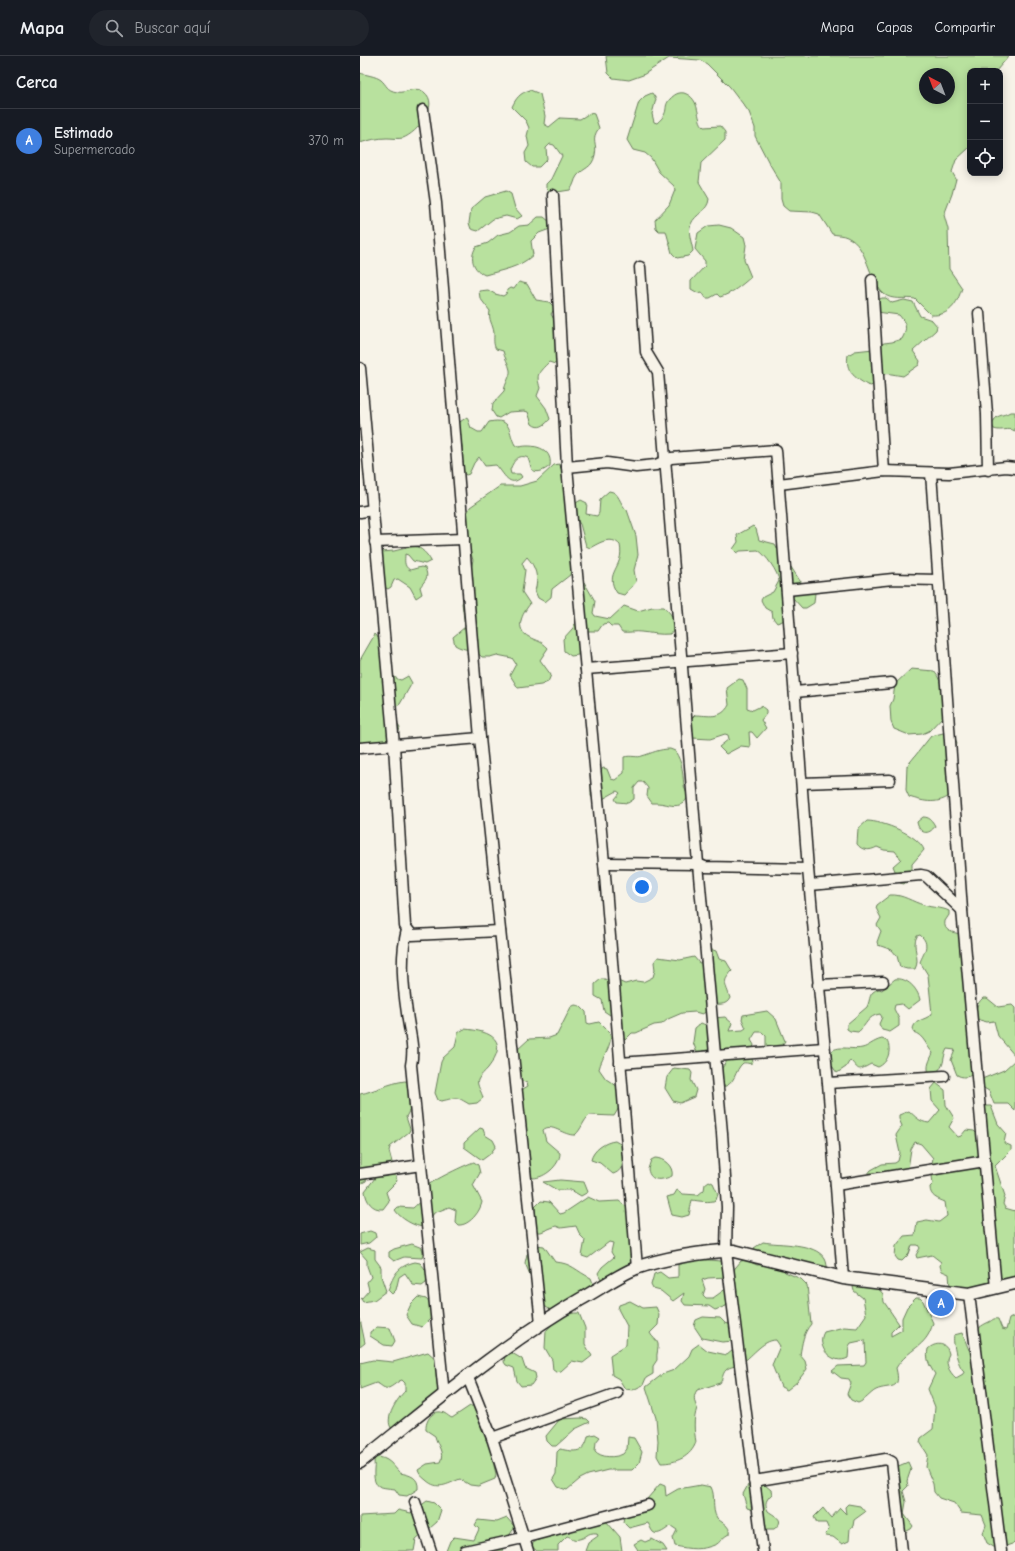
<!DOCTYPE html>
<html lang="es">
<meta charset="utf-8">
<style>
:root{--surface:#171b24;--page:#20242c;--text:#f1f3f6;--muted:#9ea1a6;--line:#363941;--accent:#0f766e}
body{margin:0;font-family:"Comic Neue",sans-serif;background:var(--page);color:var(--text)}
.controls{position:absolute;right:12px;top:12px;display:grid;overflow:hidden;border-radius:8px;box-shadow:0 2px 10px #0003}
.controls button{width:36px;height:36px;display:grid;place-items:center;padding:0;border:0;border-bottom:1px solid var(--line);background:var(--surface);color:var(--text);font:20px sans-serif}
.compass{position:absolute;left:559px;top:12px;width:36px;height:36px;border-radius:50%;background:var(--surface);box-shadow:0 2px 10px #0003;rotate:318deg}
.you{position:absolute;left:282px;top:831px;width:14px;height:14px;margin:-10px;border:3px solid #fff;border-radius:50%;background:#1a73e8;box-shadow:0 0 0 6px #1a73e833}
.badge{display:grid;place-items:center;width:26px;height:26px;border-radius:50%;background:var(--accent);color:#fff;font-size:13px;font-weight:700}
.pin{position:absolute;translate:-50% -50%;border:2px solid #fff;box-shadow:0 1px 4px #0006}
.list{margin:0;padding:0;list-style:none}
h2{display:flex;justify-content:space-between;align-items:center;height:52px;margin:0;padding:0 16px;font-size:17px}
h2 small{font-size:13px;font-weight:400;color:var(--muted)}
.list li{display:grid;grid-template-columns:26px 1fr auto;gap:12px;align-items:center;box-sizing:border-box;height:64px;padding:0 16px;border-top:1px solid var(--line)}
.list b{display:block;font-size:15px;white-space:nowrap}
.list p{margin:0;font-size:13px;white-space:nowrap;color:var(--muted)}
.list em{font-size:13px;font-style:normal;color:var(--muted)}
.icon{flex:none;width:22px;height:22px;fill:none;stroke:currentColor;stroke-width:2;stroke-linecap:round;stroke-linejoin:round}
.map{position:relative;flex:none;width:655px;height:1495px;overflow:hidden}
header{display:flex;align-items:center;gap:24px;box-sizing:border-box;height:56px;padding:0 20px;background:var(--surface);border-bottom:1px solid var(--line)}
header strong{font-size:19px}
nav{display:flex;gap:22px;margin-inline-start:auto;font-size:14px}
.search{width:280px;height:36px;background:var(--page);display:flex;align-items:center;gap:10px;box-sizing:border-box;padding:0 14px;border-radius:22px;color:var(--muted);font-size:15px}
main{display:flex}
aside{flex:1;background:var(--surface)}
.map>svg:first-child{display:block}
.green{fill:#b8e19e;stroke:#6a7e5d;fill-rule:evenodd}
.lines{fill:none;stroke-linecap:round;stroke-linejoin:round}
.minor-casing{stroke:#1c1c1c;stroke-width:13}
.tertiary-casing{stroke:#1c1c1c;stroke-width:15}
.minor{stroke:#f7f3e8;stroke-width:10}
.tertiary{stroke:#f7f3e8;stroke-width:12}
</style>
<header>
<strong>Mapa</strong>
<div class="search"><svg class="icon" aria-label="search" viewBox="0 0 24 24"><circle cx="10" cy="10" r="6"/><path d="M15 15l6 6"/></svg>Buscar aquí</div>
<nav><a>Mapa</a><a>Capas</a><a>Compartir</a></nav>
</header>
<main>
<aside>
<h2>Cerca<small></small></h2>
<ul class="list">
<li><span class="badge" style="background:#3f7fe0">A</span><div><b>Estimado</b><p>Supermercado</p></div><em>370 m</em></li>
</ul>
</aside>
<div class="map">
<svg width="655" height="1495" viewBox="0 0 655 1495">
<rect width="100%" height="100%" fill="#f7f3e8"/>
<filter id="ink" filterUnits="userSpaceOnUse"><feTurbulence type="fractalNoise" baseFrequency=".025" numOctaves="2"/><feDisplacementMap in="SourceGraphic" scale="8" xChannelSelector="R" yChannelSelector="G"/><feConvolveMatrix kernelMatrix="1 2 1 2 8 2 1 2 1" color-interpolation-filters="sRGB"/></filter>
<g filter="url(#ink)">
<g class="green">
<path d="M246 0H649L636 15H610V91L596 104 592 116 596 123 592 138 584 159 588 173 589 213 602 232C597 248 590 260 571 259L555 243C545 241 532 245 524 238 507 223 509 191 487 181 483 179 477 179 472 178L459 158 452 156 429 155 423 150 421 143V127L409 107 395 80V72L389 56 370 31 347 8 340 4 309 2 283 19 269 24 253 22 248 17ZM565 18H589V42H565Z"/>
<path d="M0 17C6 19 16 20 21 24 27 29 26 34 37 36 45 38 55 29 64 36 81 49 57 77 43 82 38 83 32 82 27 82 18 82 9 84 0 87Z"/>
<path d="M170 34 180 38 185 60 184 68 189 71 200 62 220 63 230 57 234 58 239 72C230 84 238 87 235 99 232 113 224 111 217 120 214 124 214 130 210 134L191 137 186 132V128L191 123 202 100 194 89 190 88 186 92 187 103 179 111H172L166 106 165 97 169 90 167 80 169 72 166 65 152 51C156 42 160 37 170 34Z"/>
<path d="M292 37 296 43 292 58 294 66 297 67C311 55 302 52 310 43 314 39 318 36 324 37 342 43 335 63 344 71L360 70 365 76V84L341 107 339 126 349 143C348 155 335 158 331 168 327 176 332 187 333 195L328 200 317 202 312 197 306 175H299L296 172 295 164 309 149 315 134 314 130 299 116 291 102 285 97 273 94 267 84 279 46 285 40Z"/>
<path d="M146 135 151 138 155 152 162 160 157 163 146 160 133 163 118 175 111 173 109 167 111 153 125 141Z"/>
<path d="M178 161H184L190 166V173L179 177 171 185 173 199C159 212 142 214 125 219 113 214 109 202 116 191L128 187 138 179 150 176 159 170 169 169Z"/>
<path d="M359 169 371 172 384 181 386 189 384 204 391 221C382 229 371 238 360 241L357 238 350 242H346L342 236 338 237 331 233V225L345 210V205L335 193 338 177 348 170Z"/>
<path d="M159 226 167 228 176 244 189 246 195 252 191 258 197 269 199 306 195 308 189 306C178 317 176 318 180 332L177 340 186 352 190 363C185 369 179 374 172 368L168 356 164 355 149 356 139 362 136 361 132 355 133 347 144 335C145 327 151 320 150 314 149 308 144 301 143 295L136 293C133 288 134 283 134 277 133 268 128 264 130 255L120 242 119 235 128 234 135 238 143 240 146 238 147 234 150 232 154 233Z"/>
<path d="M522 242H526L532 247 544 244 553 246 560 260 572 264 577 270 576 274 553 295 560 305 559 309 543 320C520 316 528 316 511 330L507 329C494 321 485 315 488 299L495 295 513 293 524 287 532 286 542 283C548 272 546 267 539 259L517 256 518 244Z"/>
<path d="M650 356H655V375C648 371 642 376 634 373L632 369C636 357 642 361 650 356Z"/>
<path d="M107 361 111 372 118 376H122L129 366C153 361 148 377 155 389L159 391C172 388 193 391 190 410 184 414 179 418 172 414L168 402C158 397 153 406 150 414L151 418H160L162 421C149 433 144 417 136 409L125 410 119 401 114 407 109 418 106 419 103 417 102 390 97 368Z"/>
<path d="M199 408 203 414 212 511 210 519 192 533 191 541 185 546 178 542 175 535C179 522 176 511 167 501L162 507 165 514 162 536 170 548C162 558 154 573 169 581 176 585 182 585 188 592L180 604 191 619 188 626 181 629 158 632 150 619 156 608 152 602 137 599 130 601H122C113 592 104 595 95 589L93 581 105 571 102 547 112 532 110 517 113 504 107 485 105 462 110 451 140 430H160L177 425 194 409Z"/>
<path d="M249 435C260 436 259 448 267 454L276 480 278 499 274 514 276 526 264 539 257 537C243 516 265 512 260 489 251 479 239 487 230 492L226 490 220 468 213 459 214 448 221 444 227 447 226 458 237 460 239 457 240 443Z"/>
<path d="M393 470 396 473 399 484 415 488 427 510 431 511 440 525 455 537 454 547 446 552H442L432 541 424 545 425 564 417 567 413 562 412 556 405 552 401 544 403 541 413 536 419 525C418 516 406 499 398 494L380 495 377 497 373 493 378 486 377 479Z"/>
<path d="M54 490C61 491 68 499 71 505L65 508 53 505 48 499 45 498C45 504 43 510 50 514L61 511 65 512C69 522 66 523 60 531L62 538 56 542 50 531 38 523 34 524 31 531 28 533 24 531 21 504 22 496 34 495Z"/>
<path d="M224 526 235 545 233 557 235 560 250 563 264 550 278 555 292 551H304C312 558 319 569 310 578 300 579 291 577 281 576 275 575 268 577 262 576L258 570H251L248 567 243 568 238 575H226L219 587 218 599 211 600 204 595 203 583 213 572 217 561 220 528Z"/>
<path d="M15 578C26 588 25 622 41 624L48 620 52 627 40 648 37 650 25 641C21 656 33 661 40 672L37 681 31 687 0 692V604Z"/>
<path d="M551 613 574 615C584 627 583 643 585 658L569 675 562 678 549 679 534 673 531 666 530 650 533 643 535 628Z"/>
<path d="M379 623 383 624 387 633V652L393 654 401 650 406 654V658L401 664 406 672 397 682 392 676H389L390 691 381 690 366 698 359 691 369 683 368 679 365 678 350 683 332 682 331 663 335 659C348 659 361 664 369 649L367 632Z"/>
<path d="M587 676 594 680 597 687 595 697 592 738C578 749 565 746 549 741L546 734 547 710 571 680Z"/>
<path d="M310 693 315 695C323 708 322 714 324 729 324 733 327 736 328 741 322 752 314 750 305 748 301 747 296 747 292 747L287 740 288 732 283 726H279L274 732V743L268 747 257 746 255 743 260 737 257 735 241 744 233 743 231 740V728L243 712 247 713 251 723 255 724 264 717V701C271 699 278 702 282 700 292 697 299 693 310 693Z"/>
<path d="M563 761C569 761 572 764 575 770 569 780 559 778 557 766Z"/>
<path d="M507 765C522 765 559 779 564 794L552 808C552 818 553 821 544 828L540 827 533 810 541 803 535 795 524 794 517 791C510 795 502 795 497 788L498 773Z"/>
<path d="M530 839C543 838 552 846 564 849 572 852 581 851 589 855V859L585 865C583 876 593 876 600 878L617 989 621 996 620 1011C614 1019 606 1024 597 1019L591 1004 595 994 587 993C581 1004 587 1015 569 1017 566 1010 570 1004 573 997 566 990 564 979 553 976 552 963 565 965 572 958L568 919 560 906C564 896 571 888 560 879L557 880C551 891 561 902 555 913H547L540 911 537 900 532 894 518 889 517 886 521 875 517 869 521 862 516 852 517 849Z"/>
<path d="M353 894 356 895 359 903 366 905 372 915C361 927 366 928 370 942 366 951 357 947 349 949L346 956 342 958 335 956 322 957 308 963 302 968 294 969 276 977H272L264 985 253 976V961L244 955 242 944 235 940V928L241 923H245L251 927 258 925 265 928 276 925 283 926 293 921 295 914 294 906 298 901 320 904 334 901 339 907 343 906 349 895Z"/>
<path d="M535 923C547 921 558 933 560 944L548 953 542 948 535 949 534 953 539 963V970L530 976 522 974 519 968 522 961 520 958C507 960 507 969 498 976L490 975 487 973V968L507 951C511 943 508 936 519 933L522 934Z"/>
<path d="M623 942H627L638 951 652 949 655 952V1000L638 980 634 965 627 966 616 963C615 955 616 948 623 942Z"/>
<path d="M215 949 220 950 226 956 227 967 230 968 239 966 250 977C253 990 242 1000 239 1013L246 1023 260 1032V1050L254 1060 230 1059C223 1064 222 1073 215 1079 204 1080 191 1066 183 1074L186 1085 200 1097C200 1109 185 1122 173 1122L163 1116 159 1110 158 1041 163 1033 168 1030 167 1027 160 1024 157 994 169 983 189 982 197 979 211 951Z"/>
<path d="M407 955 416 963 425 985 420 992H406V980L402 976H396L391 984 394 989 390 1000 393 1005C391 1010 388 1006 383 1007 374 1014 376 1030 361 1031L360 1014 366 1007V1003L350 993 337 997 333 986 335 972 341 967 348 970 354 962 365 961 372 967 369 975 383 974 386 972 382 963 383 959Z"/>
<path d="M104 973C133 975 149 985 128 1012 125 1016 120 1019 118 1024 116 1029 122 1036 123 1042L117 1047 109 1048C92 1038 99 1042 81 1045L78 1044 75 1037 81 1006 83 1002 95 991 98 977Z"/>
<path d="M522 983 527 985C532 994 528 1007 518 1011L511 1008C496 1016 500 1014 490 1004L486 1011 477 1017 468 1004C470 985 490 995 502 992 508 991 513 985 522 983Z"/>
<path d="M655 1004V1055L648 1048H634L629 1035 622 1031V1023L644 1014Z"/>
<path d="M314 1012 330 1014 332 1017 331 1024 336 1034 334 1041 320 1047 313 1045 305 1032 307 1021Z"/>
<path d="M45 1025 49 1026 51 1051 46 1061 50 1073 49 1076 30 1091 29 1095 37 1125 26 1136 29 1145 23 1153C12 1154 6 1145 5 1135L15 1122V1118L8 1121 6 1125 0 1128V1038C15 1035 29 1027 45 1025Z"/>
<path d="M576 1027 585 1034 586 1049 594 1062 589 1071 598 1081 601 1080 606 1074 614 1075 620 1080 623 1050H631L638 1068 646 1077 644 1087 651 1090V1094L635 1110 645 1140 643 1148 645 1152 655 1155V1222L646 1223 638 1221C630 1233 623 1241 609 1245L590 1231 589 1218 582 1215 580 1210 581 1206 572 1199 557 1202 556 1199 560 1192 558 1189H552L549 1198 542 1205 538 1204 535 1200 536 1190 544 1180 555 1179 557 1166 567 1164 579 1166 587 1160 585 1146C578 1143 570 1141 570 1131L573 1128 571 1112 573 1102 561 1088 555 1086 551 1093 548 1113 507 1119 511 1114 522 1108 535 1107 538 1105 540 1097 536 1079 542 1070 539 1063V1059L549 1055C555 1060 559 1066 569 1067L580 1054 572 1045 571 1033Z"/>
<path d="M120 1072 123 1073 125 1079 133 1084 136 1090 130 1098 122 1104 104 1091V1087Z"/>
<path d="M255 1085 262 1089C263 1101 266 1114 253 1118L240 1107 231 1104C233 1094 245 1086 255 1085Z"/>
<path d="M295 1102C303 1102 314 1110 312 1120 303 1124 290 1127 288 1113L291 1104Z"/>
<path d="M114 1106 118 1109 120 1117 113 1129 122 1146C120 1156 109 1170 98 1169L95 1166 96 1154 89 1151 74 1157 65 1171C54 1171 40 1162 35 1154L38 1151 53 1152C56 1149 60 1146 62 1143 64 1139 64 1134 66 1131 69 1126 109 1107 114 1106Z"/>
<path d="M200 1124 224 1126 228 1136 221 1140 211 1134H197L183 1126Z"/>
<path d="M349 1125 353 1127 358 1138 356 1144C350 1147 339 1145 332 1144L329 1159 322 1161 312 1159 307 1141 314 1139 317 1134 323 1138 338 1139 344 1134 345 1128Z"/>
<path d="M228 1141 239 1146 259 1145 268 1152 273 1210 243 1227 238 1217 242 1211 254 1201 251 1196 253 1187 249 1186 228 1202 222 1200 225 1184 220 1179 216 1170 201 1172 196 1170 181 1176H174L171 1169 175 1162V1151L181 1145 189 1146 200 1158 204 1157Z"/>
<path d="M10 1175 15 1177 16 1181 9 1187 0 1189V1178Z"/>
<path d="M403 1186C419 1189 455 1186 465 1203 467 1206 467 1212 468 1215L460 1222 419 1210 425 1216 441 1223 447 1229 451 1268C443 1277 442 1288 440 1299L445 1305 447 1313 437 1326 427 1334 421 1331 412 1309 420 1290 416 1284C402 1284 391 1302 380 1308 376 1311 370 1310 366 1314 362 1318 363 1323 360 1327L337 1334C333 1340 334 1345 337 1352 333 1364 334 1374 336 1386 331 1401 316 1407 301 1407L297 1400 298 1385 296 1362 286 1331 303 1318 314 1314 329 1300 332 1293 339 1288 348 1295 367 1299 373 1294 374 1285 362 1286 342 1282 334 1270 336 1264 343 1261 360 1262 365 1267 369 1268V1242L366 1250 355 1254 349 1250 325 1249 322 1245 324 1237 313 1245 301 1235 293 1233 291 1229 294 1218 300 1216 308 1222 318 1221V1205L337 1203 361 1205 363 1206 368 1221 348 1222 342 1224 345 1233 343 1239 346 1242H353L367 1232 371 1217 381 1205 386 1204 397 1209 414 1208 395 1195 394 1192Z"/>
<path d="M52 1188 62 1192 63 1196 62 1202 44 1201 34 1205 29 1201V1196L34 1193Z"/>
<path d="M176 1189 184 1190 195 1206C212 1207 216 1215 231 1222L234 1230 192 1255 183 1249 165 1207 167 1198Z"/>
<path d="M8 1192 15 1194V1203L21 1211V1220L26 1235 14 1244 3 1246 1 1243 9 1234 7 1226 11 1221 7 1210V1204L0 1196Z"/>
<path d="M55 1206 60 1207C66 1213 69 1219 66 1227L62 1230 53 1229 45 1217 39 1221 36 1234 32 1238 28 1234C34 1218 38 1210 55 1206Z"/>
<path d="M496 1230 518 1232 523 1238 524 1246 539 1268 531 1276V1280L542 1274V1262L547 1251 556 1242H560L563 1245 573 1267C566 1293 549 1291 536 1312 542 1336 530 1328 516 1334 510 1337 506 1344 498 1347L491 1344 487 1338 491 1327 489 1323 481 1322 472 1315 478 1310 504 1309 506 1306 505 1284 491 1287 489 1290 488 1302C473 1310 455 1291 464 1276L484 1271 497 1272 506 1259 503 1242 494 1235 493 1231Z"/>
<path d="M58 1241 66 1243 72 1250 73 1260 62 1271 52 1268 46 1259 51 1248Z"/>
<path d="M270 1245 283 1252 296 1251 299 1258 298 1269 290 1277C292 1282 297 1283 298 1288 299 1292 296 1297 297 1304L293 1310V1318L286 1322 283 1329 273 1334 265 1333 259 1323 252 1319 250 1299 266 1289 267 1270 258 1253 259 1249Z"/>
<path d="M219 1257 225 1272V1288L232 1300 223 1307 212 1305 201 1315 196 1316 193 1314 192 1304 185 1292 186 1275C194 1265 206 1256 219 1257Z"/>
<path d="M655 1260V1487L637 1493 627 1487 623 1477 626 1469 622 1459 601 1457 594 1447 579 1442 574 1436 573 1428 566 1411 568 1399 560 1386 561 1382 573 1373 575 1351 568 1333 575 1318C569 1310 566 1302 568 1293 575 1286 587 1286 589 1298 584 1306 589 1316 596 1322L603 1318 604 1315C598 1311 592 1286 594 1279L602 1277 609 1294 612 1296 620 1295 622 1291C619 1277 611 1274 629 1266 633 1264 633 1262 638 1263L642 1273 646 1274 649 1263Z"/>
<path d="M0 1263 5 1287 0 1291Z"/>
<path d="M17 1271 30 1272 35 1285 32 1290 24 1289 10 1280V1276Z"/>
<path d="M68 1296 77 1304 79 1336 36 1374 32 1373C23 1363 38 1342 45 1335V1327L42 1324C37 1325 30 1334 25 1332 22 1331 20 1328 16 1327L0 1333V1307L13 1304 33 1306Z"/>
<path d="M152 1297 162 1303 165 1312 175 1317 176 1322 171 1329 161 1330 157 1325 154 1312 146 1309 144 1306 145 1300Z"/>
<path d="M110 1350H114L132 1390 134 1410 136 1418 135 1423 118 1430 110 1429 100 1423C87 1428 78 1435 66 1424 62 1421 59 1418 58 1414L67 1408 80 1406C85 1397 77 1389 75 1380L66 1374C65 1365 73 1352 84 1357 88 1359 89 1361 92 1362Z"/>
<path d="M221 1362 227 1363 230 1366 215 1373 196 1390H192L187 1385 186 1380 200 1363Z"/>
<path d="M235 1378 240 1381 236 1386 235 1395C241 1402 255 1402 263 1398L267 1393 268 1381 274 1382 282 1396 279 1407 272 1414H248L228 1419 220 1423 207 1434 198 1431 193 1423 196 1418 197 1396 200 1393C214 1396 225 1398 228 1380Z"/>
<path d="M15 1401C29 1401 32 1409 40 1417 50 1419 59 1421 58 1433L47 1440 39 1439 35 1433C19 1431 13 1432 14 1414 15 1409 13 1406 15 1401Z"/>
<path d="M548 1406 551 1413 547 1425 548 1430 543 1435 546 1446 544 1458 553 1470 551 1473 543 1477 536 1411Z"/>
<path d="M300 1428 305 1430 306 1440 318 1433 341 1429 351 1431C356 1440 351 1453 357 1462 361 1467 371 1469 369 1478 363 1481 362 1484 357 1488 341 1495 330 1493 315 1490L313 1482 317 1474 311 1470C307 1472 298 1481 293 1476 291 1474 290 1470 288 1467L269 1472 263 1466 264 1461 293 1451 287 1447V1443Z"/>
<path d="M396 1428 405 1429 411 1434 412 1438C406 1444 404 1447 408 1455 416 1461 426 1464 414 1473H406L401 1467 394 1454 387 1452 383 1438 388 1429Z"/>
<path d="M67 1445 74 1447 81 1454 77 1466 56 1484 54 1495H0V1460L34 1458 38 1454 51 1457Z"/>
<path d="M488 1448 500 1450 505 1456 494 1464 493 1470 490 1472 489 1485 482 1488 473 1481 466 1480 465 1478 469 1474 466 1467H457L454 1461 463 1452 471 1462 480 1452 486 1458 485 1451Z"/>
<path d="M147 1462 155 1471 148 1481 142 1495H86L90 1485 94 1481 114 1484 119 1473 115 1469 118 1464 137 1466Z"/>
<path d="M246 1465 260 1481 262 1495H225L228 1487 238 1480 237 1477C226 1476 227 1482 219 1483 214 1485 211 1481 207 1480L198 1489V1495H177L172 1491 173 1487 184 1481Z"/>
<path d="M292 1483 303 1489 307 1495H277L278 1494 274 1488 281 1484 285 1486Z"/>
</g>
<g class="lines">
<defs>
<g id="minor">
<path d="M63 54 76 147 120 682 181 1267"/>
<path d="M193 139 207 411 244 807 277 1212"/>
<path d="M280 211 286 296 298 316 338 808 362 1077 367 1151 366 1195 403 1495"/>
<path d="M512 224 524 415"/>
<path d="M619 257 627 358 628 414"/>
<path d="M0 312 34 689 45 870 52 879 140 875"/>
<path d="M207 411 247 407 276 411 296 409 311 402 416 394 448 813 468 1027 483 1222"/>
<path d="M571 417 602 854 636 1232"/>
<path d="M419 428 524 415 589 417 646 411 655 412"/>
<path d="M0 456 12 454"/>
<path d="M15 486 104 483"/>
<path d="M427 534 533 523 578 524"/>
<path d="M226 613 432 597"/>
<path d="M435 636 531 627"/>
<path d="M0 692 120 682"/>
<path d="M442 727 530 724"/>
<path d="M244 807 338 808 345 811 448 813"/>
<path d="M450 829 561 819 566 820 602 854"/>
<path d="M47 874C40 901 43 930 47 957 49 976 55 990 51 1009L84 1339"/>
<path d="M458 929 523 926"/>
<path d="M260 1007 464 992"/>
<path d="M468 1027 584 1020"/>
<path d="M0 1118 61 1109"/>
<path d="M476 1129 625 1105"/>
<path d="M609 1238 641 1495"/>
<path d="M107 1319 132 1382 168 1495"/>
<path d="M132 1382 257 1337"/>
<path d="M394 1425 526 1403 532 1406 542 1495"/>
<path d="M55 1446 71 1495"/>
<path d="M105 1495 163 1482 288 1449"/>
</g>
<path id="tertiary" d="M0 1406C72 1349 141 1289 221 1243 239 1233 257 1220 276 1212 301 1203 348 1194 374 1195L483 1222 609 1238 655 1227"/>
</defs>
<use href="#minor" class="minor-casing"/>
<use href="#tertiary" class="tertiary-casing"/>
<use href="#minor" class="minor"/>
<use href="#tertiary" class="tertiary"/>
</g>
</g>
</svg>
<div class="controls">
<button>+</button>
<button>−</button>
<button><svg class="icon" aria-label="locate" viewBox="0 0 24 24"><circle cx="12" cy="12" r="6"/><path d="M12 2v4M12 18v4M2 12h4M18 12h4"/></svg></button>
</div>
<svg class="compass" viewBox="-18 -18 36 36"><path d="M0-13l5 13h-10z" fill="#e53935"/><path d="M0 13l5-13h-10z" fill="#9ea1a6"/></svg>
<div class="you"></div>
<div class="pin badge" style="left:581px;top:1247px;background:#3f7fe0">A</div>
</div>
</main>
